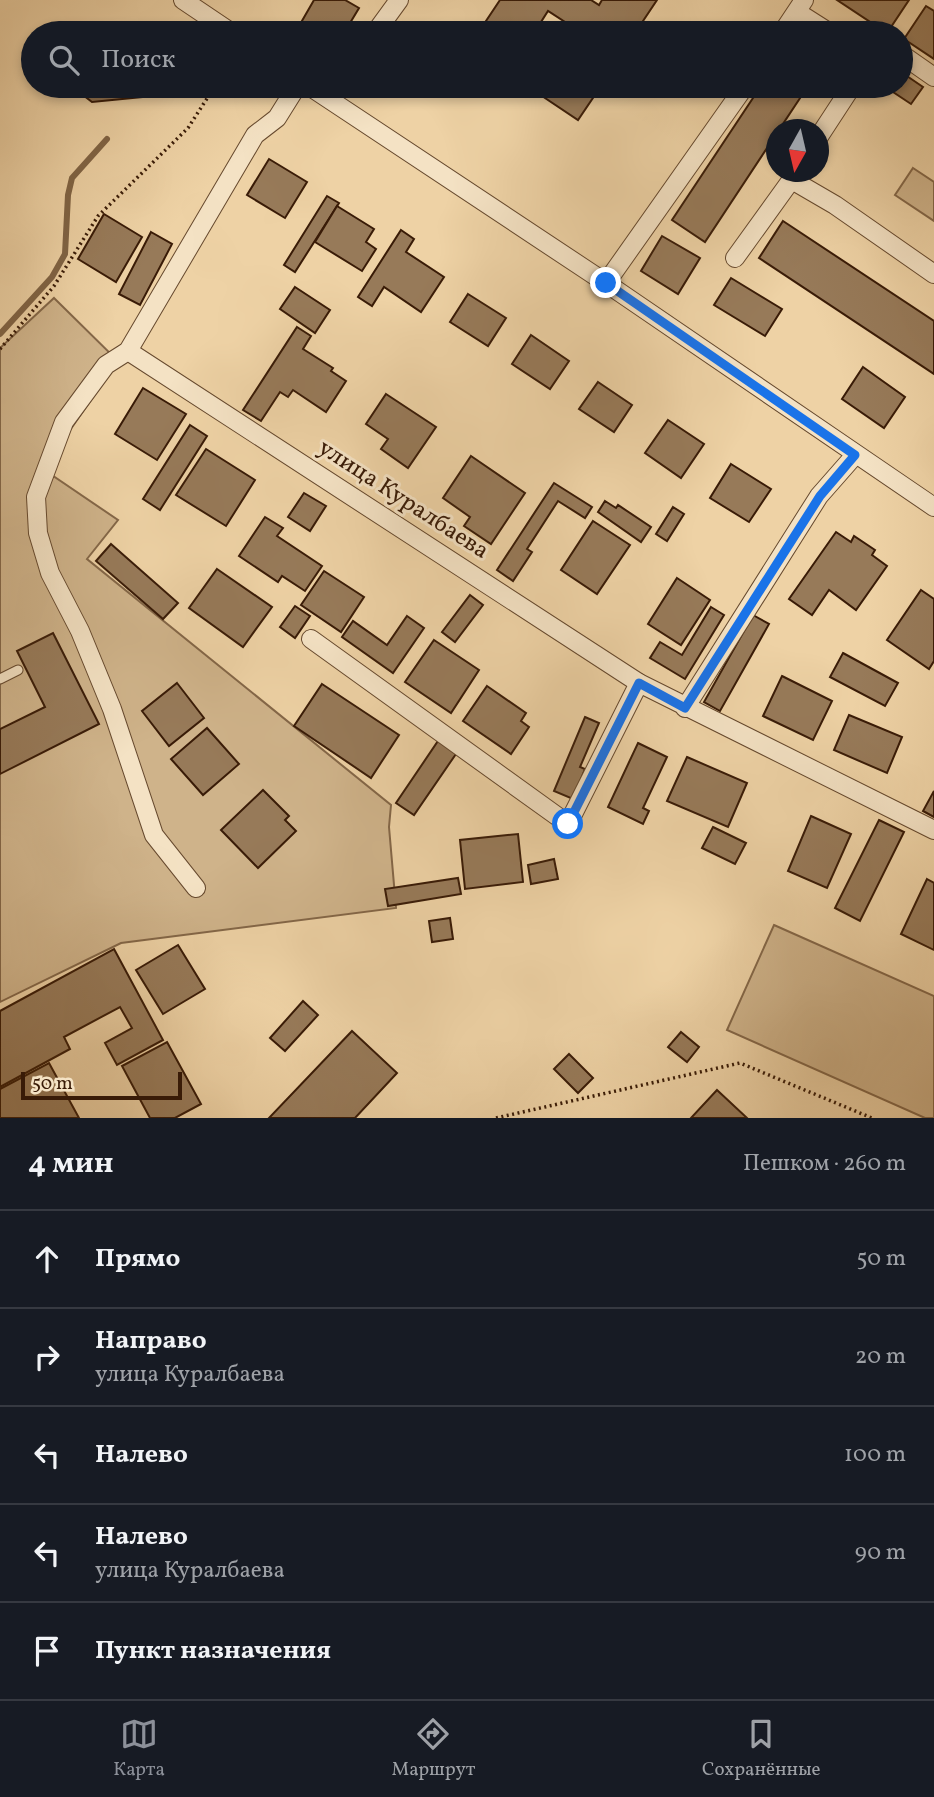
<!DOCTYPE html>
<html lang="ru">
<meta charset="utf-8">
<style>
:root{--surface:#171b24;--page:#20242c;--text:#f1f3f6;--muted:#9ea1a6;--line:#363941;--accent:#8c9099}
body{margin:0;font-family:Vollkorn,serif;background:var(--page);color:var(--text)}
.compass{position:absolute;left:766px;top:119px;width:63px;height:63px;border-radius:50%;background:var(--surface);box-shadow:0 4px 10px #0003;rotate:188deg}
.scale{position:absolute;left:21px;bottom:18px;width:161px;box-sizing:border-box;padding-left:7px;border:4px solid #391b07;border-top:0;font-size:19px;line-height:24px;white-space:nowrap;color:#391b07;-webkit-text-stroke:5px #f4e2c4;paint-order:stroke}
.stop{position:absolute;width:21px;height:21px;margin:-16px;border:5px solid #1a73e8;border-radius:50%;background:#fff}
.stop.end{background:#1a73e8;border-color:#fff;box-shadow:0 2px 7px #0008}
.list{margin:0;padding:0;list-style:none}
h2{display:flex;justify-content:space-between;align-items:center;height:91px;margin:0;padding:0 28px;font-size:30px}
h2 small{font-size:23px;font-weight:400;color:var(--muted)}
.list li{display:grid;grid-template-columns:46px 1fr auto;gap:21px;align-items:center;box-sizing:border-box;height:98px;padding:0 28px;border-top:2px solid var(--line)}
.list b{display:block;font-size:26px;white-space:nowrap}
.list p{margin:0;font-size:23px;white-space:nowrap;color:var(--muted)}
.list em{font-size:23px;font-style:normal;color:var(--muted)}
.icon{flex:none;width:38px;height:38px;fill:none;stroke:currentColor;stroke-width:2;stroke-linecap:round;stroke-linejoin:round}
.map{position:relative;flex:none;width:934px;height:1118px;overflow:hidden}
.search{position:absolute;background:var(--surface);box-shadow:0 4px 10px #0003;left:21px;right:21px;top:21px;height:77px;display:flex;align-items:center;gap:18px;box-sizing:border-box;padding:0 24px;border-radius:38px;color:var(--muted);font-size:26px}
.sheet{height:581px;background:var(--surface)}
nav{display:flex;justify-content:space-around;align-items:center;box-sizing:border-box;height:98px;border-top:2px solid var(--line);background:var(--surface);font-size:19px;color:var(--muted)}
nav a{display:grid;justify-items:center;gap:4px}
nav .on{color:var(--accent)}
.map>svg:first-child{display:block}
.green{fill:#cfb38a;stroke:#846748;stroke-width:2}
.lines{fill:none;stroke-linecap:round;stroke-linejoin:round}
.stream{stroke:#806445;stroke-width:6}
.building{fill:#977a59;stroke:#391b07;stroke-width:2}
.lane-casing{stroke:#66492e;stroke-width:11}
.street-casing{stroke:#66492e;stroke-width:20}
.path{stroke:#391b07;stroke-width:3.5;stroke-dasharray:2 3.5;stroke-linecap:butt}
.lane{stroke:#f4e2c4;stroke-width:9}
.street{stroke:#f4e2c4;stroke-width:18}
.route{stroke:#1a73e8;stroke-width:9}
.labels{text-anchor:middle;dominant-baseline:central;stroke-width:6;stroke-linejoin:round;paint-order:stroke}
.street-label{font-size:24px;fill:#391b07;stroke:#f4e2c4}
</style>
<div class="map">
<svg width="934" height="1118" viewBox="0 0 934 1118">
<rect width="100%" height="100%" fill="#eed2a5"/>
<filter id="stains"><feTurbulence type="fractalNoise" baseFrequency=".00286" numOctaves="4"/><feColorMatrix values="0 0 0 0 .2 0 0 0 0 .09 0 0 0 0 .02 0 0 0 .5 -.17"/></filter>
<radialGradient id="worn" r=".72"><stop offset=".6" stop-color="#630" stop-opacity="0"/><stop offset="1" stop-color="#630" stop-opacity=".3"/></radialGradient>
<g class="green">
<path d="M913 168 934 182V221L895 195Z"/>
<path d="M54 298 118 361 43 469 118 520 87 559 391 805 389 827 396 908 121 943 0 1002V348Z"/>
<path d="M774 925 934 996V1118H925L727 1030Z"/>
</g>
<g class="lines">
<path class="stream" d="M0 334 52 277 65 254 68 195 72 178 107 139"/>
</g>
<g class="building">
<path d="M314 0H345L359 8 344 33H295Z"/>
<path d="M500 0H591L599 5 602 0H657L635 33H582L548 11 534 33H478Z"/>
<path d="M837 0H909L887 33Z"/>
<path d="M926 6 934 11V59L904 39Z"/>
<path d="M901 72 923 87 911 104 884 86H901Z"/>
<path d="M90 86H176L178 87 173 94 92 102 83 95Z"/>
<path d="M548 86H601L578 120 542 96Z"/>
<path d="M761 86H808L705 242 672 220Z"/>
<path d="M269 159 307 182 285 218 247 195Z"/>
<path d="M327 196 339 203 295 272 284 265Z"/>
<path d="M337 206 374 229 366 242 376 249 362 271 315 242Z"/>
<path d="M104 214 142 237 116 282 78 259Z"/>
<path d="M783 221 934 321V374L759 258Z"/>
<path d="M401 230 414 239 406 252 444 277 421 312 384 287 372 306 358 297Z"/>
<path d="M151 232 172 244 140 305 119 294Z"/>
<path d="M662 236 700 258 678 294 641 271Z"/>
<path d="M731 278 782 309 765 336 714 305Z"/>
<path d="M295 287 330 310 315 333 280 309Z"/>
<path d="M468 294 506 318 488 346 450 322Z"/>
<path d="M297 327 311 336 303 349 333 368 331 371 346 381 326 412 293 390 288 397 280 392 261 421 243 410Z"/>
<path d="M531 335 569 361 550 389 512 364Z"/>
<path d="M863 367 905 397 884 428 842 399Z"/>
<path d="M598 382 632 405 614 432 579 409Z"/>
<path d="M143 388 186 414 157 460 115 434Z"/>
<path d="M386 394 436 427 408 468 381 449 388 439 366 424Z"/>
<path d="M668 420 704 444 681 478 645 453Z"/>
<path d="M190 425 207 436 160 510 143 499Z"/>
<path d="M206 449 255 480 226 526 176 495Z"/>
<path d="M471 456 525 493 491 544 464 526 470 517 443 498Z"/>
<path d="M731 464 771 489 749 522 710 498Z"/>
<path d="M554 483 592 507 585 518 558 501 527 549 532 552 513 581 497 570Z"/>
<path d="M304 493 326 506 310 531 288 517Z"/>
<path d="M605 501 616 508 618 505 651 527 641 542 598 512Z"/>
<path d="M673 507 684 514 667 541 656 534Z"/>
<path d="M265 517 283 528 277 536 322 566 305 591 282 576 278 582 239 556Z"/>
<path d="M593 521 630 545 597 594 561 570Z"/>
<path d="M836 532 851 542 854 536 875 550 872 555 887 566 856 610 829 590 812 615 789 599Z"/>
<path d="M111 544 178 603 163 619 96 561Z"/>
<path d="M217 569 272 607 243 647 189 608Z"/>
<path d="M324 571 364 597 341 632 301 605Z"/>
<path d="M677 578 710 600 681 645 648 624Z"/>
<path d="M921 590 934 599V661L929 669 887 640Z"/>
<path d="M470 595 483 605 455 642 442 632Z"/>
<path d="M295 606 310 616 295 638 280 627Z"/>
<path d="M711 607 724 615 685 679 650 658 660 642 682 655Z"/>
<path d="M753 615 769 624 720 711 704 702Z"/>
<path d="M407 616 424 628 393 673 342 637 353 621 387 645Z"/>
<path d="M53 633 99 724 0 774V729L45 707 17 651Z"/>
<path d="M434 640 479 670 451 713 405 682Z"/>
<path d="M843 653 898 683 885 706 830 677Z"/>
<path d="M782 676 832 701 813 740 763 716Z"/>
<path d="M177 683 204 718 169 746 142 711Z"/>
<path d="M322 684 399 735 371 778 294 726Z"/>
<path d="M487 686 526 713 521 721 529 727 511 754 463 721Z"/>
<path d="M849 715 902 737 887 773 834 750Z"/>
<path d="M585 717 599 723 580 767 585 769 573 799 554 791Z"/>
<path d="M207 728 239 764 203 795 171 759Z"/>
<path d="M440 738 458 751 414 815 396 803Z"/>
<path d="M638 743 667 757 643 808 649 811 643 824 608 807Z"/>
<path d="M687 757 747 783 728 827 667 801Z"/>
<path d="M263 790 289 816 285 820 296 831 258 868 221 830Z"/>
<path d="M934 791V817L923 811Z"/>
<path d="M811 816 851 834 827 888 788 871Z"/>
<path d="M879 820 904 832 860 921 835 908Z"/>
<path d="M713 827 746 843 735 864 702 848Z"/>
<path d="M518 834 523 882 465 889 460 840Z"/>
<path d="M554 859 558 879 531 884 528 865Z"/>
<path d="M458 878 461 894 388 906 385 889Z"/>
<path d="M927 879 934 883V950L901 934Z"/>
<path d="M450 918 453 939 432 942 429 921Z"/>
<path d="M178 945 205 989 163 1014 136 970Z"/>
<path d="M114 949 163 1040 117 1065 105 1043 132 1028 120 1007 64 1037 70 1049 0 1087V1011Z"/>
<path d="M303 1001 318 1015 285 1051 270 1038Z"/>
<path d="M352 1031 397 1073 355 1118H269Z"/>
<path d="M681 1032 699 1047 687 1062 668 1047Z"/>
<path d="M167 1042 201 1104 175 1118H150L122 1066Z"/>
<path d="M569 1054 593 1078 578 1093 554 1069Z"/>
<path d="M49 1063 79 1118H0V1089Z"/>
<path d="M717 1090 747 1118H691Z"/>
</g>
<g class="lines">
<defs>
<path id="lane" d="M0 679 18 670"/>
<g id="street">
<path d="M183 0 232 33"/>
<path d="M797 12 830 33"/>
<path d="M375 33 399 0"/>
<path d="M782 33 804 0"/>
<path d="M901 54 934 77"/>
<path d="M309 86 606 283 934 507"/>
<path d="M818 138 852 86"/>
<path d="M792 180 835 205 934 274"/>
<path d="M735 258 797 172"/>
<path d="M606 283 745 86"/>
<path d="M128 351 639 683 934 830"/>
<path d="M311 639 568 824 639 683"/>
<path d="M685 708 819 496 855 455"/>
<path d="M196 888 154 835 112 709 80 631 50 573 38 533 36 497 64 422 106 365 128 351 255 135 277 118 297 86"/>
</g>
</defs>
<use href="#lane" class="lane-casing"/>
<use href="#street" class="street-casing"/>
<g class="path">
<path d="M0 349 54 286 98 216 188 128 215 86"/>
<path d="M496 1118 740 1063 872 1118"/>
</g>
<use href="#lane" class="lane"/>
<use href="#street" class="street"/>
</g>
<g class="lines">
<path class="route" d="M568 824 639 683 685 708 820 496 855 455 606 283"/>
</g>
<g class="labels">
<g class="street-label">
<text transform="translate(403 500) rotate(33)">улица Куралбаева</text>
</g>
</g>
<rect width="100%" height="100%" filter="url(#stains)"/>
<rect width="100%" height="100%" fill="url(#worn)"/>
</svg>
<svg class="compass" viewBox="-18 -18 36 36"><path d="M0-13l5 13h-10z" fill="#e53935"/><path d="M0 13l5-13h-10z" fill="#9ea1a6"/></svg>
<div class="scale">50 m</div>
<div class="stop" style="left:568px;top:824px"></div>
<div class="stop end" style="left:606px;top:283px"></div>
<div class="search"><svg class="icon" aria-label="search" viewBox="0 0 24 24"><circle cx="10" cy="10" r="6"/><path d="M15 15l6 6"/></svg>Поиск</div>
</div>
<section class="sheet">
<h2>4 мин<small>Пешком · 260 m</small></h2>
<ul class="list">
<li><svg class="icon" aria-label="ahead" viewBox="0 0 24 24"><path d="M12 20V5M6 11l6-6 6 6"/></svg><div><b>Прямо</b></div><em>50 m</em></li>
<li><svg class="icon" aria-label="right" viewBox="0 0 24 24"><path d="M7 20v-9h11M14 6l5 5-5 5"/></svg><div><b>Направо</b><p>улица Куралбаева</p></div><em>20 m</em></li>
<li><svg class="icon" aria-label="left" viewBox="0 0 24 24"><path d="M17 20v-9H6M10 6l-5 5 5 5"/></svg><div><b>Налево</b></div><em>100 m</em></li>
<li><svg class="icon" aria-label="left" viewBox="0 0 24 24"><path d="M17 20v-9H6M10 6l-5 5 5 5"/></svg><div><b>Налево</b><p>улица Куралбаева</p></div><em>90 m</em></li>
<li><svg class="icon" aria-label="arrive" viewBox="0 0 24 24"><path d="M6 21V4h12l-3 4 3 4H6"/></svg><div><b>Пункт назначения</b></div></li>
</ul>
</section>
<nav>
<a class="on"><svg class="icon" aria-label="map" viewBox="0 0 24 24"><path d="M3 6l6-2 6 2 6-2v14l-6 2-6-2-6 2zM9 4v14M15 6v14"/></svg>Карта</a>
<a><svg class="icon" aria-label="directions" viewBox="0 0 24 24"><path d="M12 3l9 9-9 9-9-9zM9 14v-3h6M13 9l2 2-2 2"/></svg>Маршрут</a>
<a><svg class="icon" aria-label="saved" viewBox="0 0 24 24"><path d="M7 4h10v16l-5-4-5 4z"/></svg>Сохранённые</a>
</nav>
